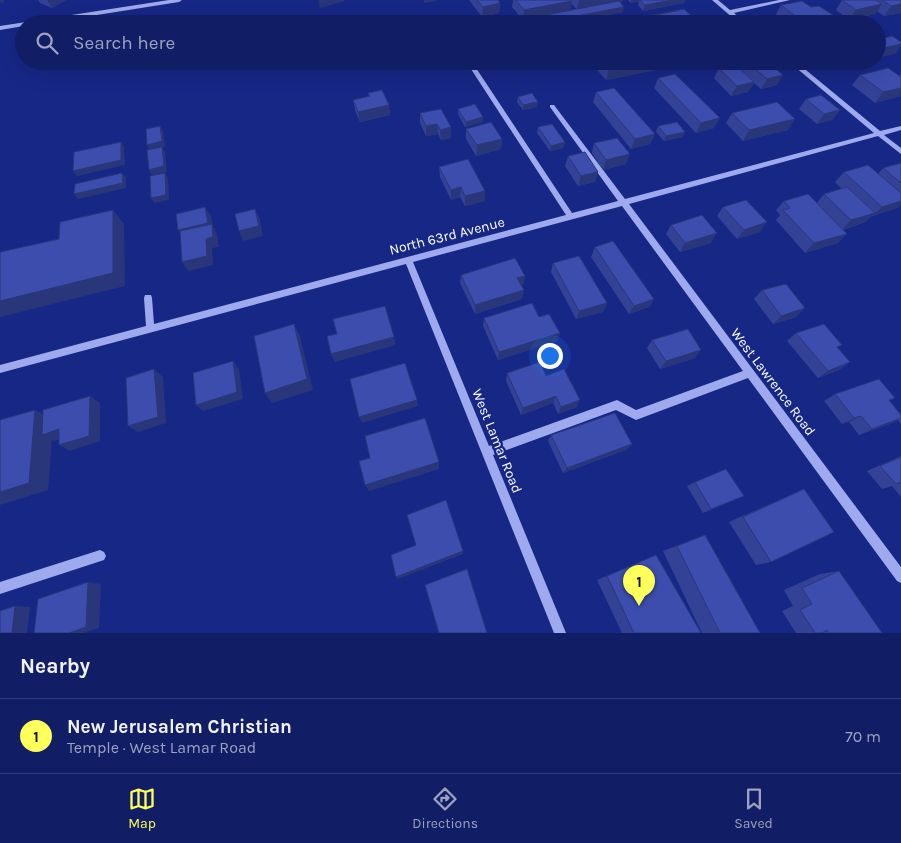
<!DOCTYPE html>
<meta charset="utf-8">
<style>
:root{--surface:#111d64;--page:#1a266a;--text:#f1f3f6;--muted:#9ca2bf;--line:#303b78;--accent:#fdff5a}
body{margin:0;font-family:Karla,sans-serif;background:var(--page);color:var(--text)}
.you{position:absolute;left:549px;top:355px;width:18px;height:18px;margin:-12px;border:4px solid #fff;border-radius:50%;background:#1a73e8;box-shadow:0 0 0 8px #1a73e833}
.badge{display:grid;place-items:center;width:32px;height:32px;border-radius:50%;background:var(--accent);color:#111;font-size:16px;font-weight:700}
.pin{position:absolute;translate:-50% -41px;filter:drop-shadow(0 1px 2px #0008)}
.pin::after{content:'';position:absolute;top:26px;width:18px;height:15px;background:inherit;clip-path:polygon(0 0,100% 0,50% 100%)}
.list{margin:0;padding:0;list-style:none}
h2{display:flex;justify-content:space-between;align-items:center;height:65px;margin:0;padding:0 20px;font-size:21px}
h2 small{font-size:16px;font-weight:400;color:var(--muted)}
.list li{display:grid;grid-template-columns:32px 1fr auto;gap:15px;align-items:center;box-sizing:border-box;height:75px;padding:0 20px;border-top:1px solid var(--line)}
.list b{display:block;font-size:19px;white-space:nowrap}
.list p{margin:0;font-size:16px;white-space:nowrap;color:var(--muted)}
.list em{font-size:16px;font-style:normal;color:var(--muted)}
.icon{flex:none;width:28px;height:28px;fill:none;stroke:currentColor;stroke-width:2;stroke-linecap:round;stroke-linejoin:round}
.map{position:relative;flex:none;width:901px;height:633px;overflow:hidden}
.search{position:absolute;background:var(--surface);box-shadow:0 5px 20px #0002;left:15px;right:15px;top:15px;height:55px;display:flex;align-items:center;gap:12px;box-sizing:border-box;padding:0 18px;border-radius:28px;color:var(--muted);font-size:19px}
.sheet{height:140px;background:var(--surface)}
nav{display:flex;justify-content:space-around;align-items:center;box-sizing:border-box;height:70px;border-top:1px solid var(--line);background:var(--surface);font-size:14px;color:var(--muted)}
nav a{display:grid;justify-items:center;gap:2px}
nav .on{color:var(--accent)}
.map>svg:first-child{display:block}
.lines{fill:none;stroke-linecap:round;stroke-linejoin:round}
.minor{fill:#9eaaed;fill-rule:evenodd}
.wall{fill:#344296;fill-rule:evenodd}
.shaded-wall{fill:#2a367a}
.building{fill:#3c4dae;stroke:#2a367a}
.labels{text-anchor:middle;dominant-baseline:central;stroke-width:5;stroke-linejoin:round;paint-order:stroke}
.street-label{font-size:14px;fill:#fff;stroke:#172786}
</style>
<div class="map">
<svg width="901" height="633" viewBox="0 0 901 633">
<rect width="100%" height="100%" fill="#172786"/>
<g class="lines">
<g class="minor">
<path d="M169 0H182L179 2 40 24H24V26L0 30V26Z"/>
<path d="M712 0H718L730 10 779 0H790L734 13 747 24H740Z"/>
<path d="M788 61H795L880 131 901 126V130L884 135 901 148V154L878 136 629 204 901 567V583L897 581 748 378 636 420 616 410 493 455 566 633H554L406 264 0 373V365L146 326 144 298 145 295H151L152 298 154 324 566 215 471 69 472 68H476L572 213 618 201 550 107V105H554L625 199 874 133ZM622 206 743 371 636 410 617 400 489 446 413 262Z"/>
<path d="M100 550 104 552 106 556 104 560 0 594V582Z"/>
</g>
</g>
<g class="wall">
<path d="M38 0H66L52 8 40 3Z"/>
<path d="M469 0H498L500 3 499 13 482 17Z"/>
<path d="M513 0H623L622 2H620L623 12 562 24H530V19L523 20 512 7ZM572 4 576 9 570 10Z"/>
<path d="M628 0H685L684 3 643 11 638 5 639 1 631 3Z"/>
<path d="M842 0H901V13L884 16 877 11 875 14 849 20 836 10Z"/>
<path d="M781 5 811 7 833 15 827 24H786L775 16Z"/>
<path d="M680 10 700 24H616H622L623 21Z"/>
<path d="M592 61H660L656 70 606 80 591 63Z"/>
<path d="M714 61H767L777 85 761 89 754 83 748 92 731 96 714 78 719 68H721ZM746 65 742 71 738 66Z"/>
<path d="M901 73V96L875 103 852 85 860 75 899 76Z"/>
<path d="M658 78 714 128 696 133 654 88Z"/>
<path d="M596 92 655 134 650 144 631 149 593 102Z"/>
<path d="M368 93 389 105 390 115 360 122 355 110 353 100 369 96Z"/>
<path d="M518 97 537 107 523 110 517 102Z"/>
<path d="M806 99 840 110 832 120 817 124 799 109Z"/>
<path d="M458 109 483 117V122L465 127 458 114Z"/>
<path d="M420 113 451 127V138L441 140 438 134 426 136 420 123Z"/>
<path d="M732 113 788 130 743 141 726 123Z"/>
<path d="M658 126 685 132 682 137 664 141 656 132Z"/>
<path d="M538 127 565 142 563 148 550 151 537 133Z"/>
<path d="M466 129 502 139 501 149 476 156 466 139Z"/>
<path d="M594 143 626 164 603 170 592 153Z"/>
<path d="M568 156 598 172 595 182 578 186 565 166Z"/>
<path d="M901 163V204L897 208 872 216 865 222 843 230 838 243 805 253 776 220 780 215 776 210 784 201 817 203 824 194 842 189 835 182 844 172 878 174 883 168Z"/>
<path d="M439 167 485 201 465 206 460 197 451 200 440 177Z"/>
<path d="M723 207 760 232 737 239 717 216Z"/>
<path d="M671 225 711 243 680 252 666 234Z"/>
<path d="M595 247 654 299 649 307 629 314 591 257Z"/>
<path d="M553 263 607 303 603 312 576 319 551 272Z"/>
<path d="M461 275 525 276 523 285H521L522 299 475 314 460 283Z"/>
<path d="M762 290 796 317 773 324 754 299Z"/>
<path d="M539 317 560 333 557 341 498 360 483 326 484 318Z"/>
<path d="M796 333 838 348 850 362 839 370 818 378 787 341Z"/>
<path d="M652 340 695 358 660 369 647 348Z"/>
<path d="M507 373 546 376 577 407 558 414 553 403 521 415 506 381Z"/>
<path d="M835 394 895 398 889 401 900 414H901V424L898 420 890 424 859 435 849 422 842 424 824 401Z"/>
<path d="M551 435 632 444 626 450 563 473 548 441Z"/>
<path d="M901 456V497L892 486 882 489 867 471Z"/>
<path d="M695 482 744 496 703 513 687 486Z"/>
<path d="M804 489 771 562 756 565 729 522Z"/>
<path d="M705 535 760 633H702L663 551Z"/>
<path d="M656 555 701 633H622L597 580Z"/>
<path d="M839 571 882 633H796L782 611 793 606 784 590 820 574Z"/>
</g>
<g class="shaded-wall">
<path d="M0 0H4V2L0 3Z"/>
<path d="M47 0H66L52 8Z"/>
<path d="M318 0H344L345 1 320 8Z"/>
<path d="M424 0H436V1L424 3Z"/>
<path d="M579 0H623L622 2 577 10Z"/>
<path d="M631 0H643L631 3Z"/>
<path d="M673 0H685L684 3 643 11 645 5Z"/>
<path d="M572 1 570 12 530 18V19L523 20 524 10Z"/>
<path d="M500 3 499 13 482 17 483 7Z"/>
<path d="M882 4 875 14 849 20 856 10Z"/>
<path d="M901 4V13L884 16 891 6Z"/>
<path d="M624 7 623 12 562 24H535Z"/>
<path d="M833 15 827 24H802L803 22Z"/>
<path d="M901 44V46L895 54 877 58V50Z"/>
<path d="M630 61H660L656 70 606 80 610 65Z"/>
<path d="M727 61H753L747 62 746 65 723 70Z"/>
<path d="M783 75 777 85 761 89 767 79Z"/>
<path d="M754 82 748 92 731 96 737 86Z"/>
<path d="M901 88V96L875 103 883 92Z"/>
<path d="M538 102 537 107 523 110V105Z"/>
<path d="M389 105 390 115 360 122 358 112Z"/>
<path d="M840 110 832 120 817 124 824 114Z"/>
<path d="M483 117V122L465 127 466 122Z"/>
<path d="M720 118 714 128 696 133 701 123Z"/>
<path d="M795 119 788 130 743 141 749 130Z"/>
<path d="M437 124 438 134 426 136V126Z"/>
<path d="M160 126 163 131 165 147H162L165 152 167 172 152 175 149 170 150 150 147 145Z"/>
<path d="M451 127V138L441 140 440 130Z"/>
<path d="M685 132 682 137 664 141 666 136Z"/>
<path d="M655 134 650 144 631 149 635 139Z"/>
<path d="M502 139 501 149 476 156 477 145Z"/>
<path d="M121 142 124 147 125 165 77 176 73 171Z"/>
<path d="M565 142 563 148 550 151 551 146Z"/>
<path d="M630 154 626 164 603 170 606 160Z"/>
<path d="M598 172 595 182 578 186 581 176Z"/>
<path d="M122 173 126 178V188L78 199 74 194Z"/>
<path d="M165 173 168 178 169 200 154 203 151 198Z"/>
<path d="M461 187 460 197 451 200V190Z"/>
<path d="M485 191V201L465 206V196Z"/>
<path d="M901 201V204L897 208 872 216 882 207Z"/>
<path d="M205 207 211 216 213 226 217 234 219 247 212 248 213 265 188 271 182 262 184 240 178 230Z"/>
<path d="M255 209 260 219 263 236 243 241 239 231Z"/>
<path d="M113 210 124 224 125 286 0 317V301Z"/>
<path d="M875 213 865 222 842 230 851 220Z"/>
<path d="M767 222 760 232 737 239 744 230Z"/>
<path d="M717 233 711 243 680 252 685 243Z"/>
<path d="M847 234 838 243 805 253 814 243Z"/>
<path d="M525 276 523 285 515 287 517 278Z"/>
<path d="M524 290 522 299 475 314V305Z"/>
<path d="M654 299 649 307 629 314 634 306Z"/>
<path d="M607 303 603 312 576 319 579 311Z"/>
<path d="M805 308 796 317 773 324 781 316Z"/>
<path d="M294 324 300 336 313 390 272 403 265 393Z"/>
<path d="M560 333 557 341 498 360 499 352Z"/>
<path d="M394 337 396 345 335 362 331 354Z"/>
<path d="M701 350 695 358 660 369 666 361Z"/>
<path d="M233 361 239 369 243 399 203 411 196 405Z"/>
<path d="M850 362 839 370 818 378 828 371Z"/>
<path d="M154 369 163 377 166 423 138 432 128 426Z"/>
<path d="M90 396 100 403V441L70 451 59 445Z"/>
<path d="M556 396 553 403 521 415 523 408Z"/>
<path d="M417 400 418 406 362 423 359 417Z"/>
<path d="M580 400 577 407 558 414 561 407Z"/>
<path d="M35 410 53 420 59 429 71 435 54 441 52 440 48 490 0 505V492Z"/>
<path d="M861 416 849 422 842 424 854 418Z"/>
<path d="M901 418 890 424 859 435 872 429Z"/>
<path d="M632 444 626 450 563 473 567 468Z"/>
<path d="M439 462V469L369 491 365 485Z"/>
<path d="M463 551V554L398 579 396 577Z"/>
<path d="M88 582 101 584 99 628 83 633H69Z"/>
<path d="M15 606 30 607 27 633H12Z"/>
</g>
<g class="building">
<path d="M477 0H498L500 3 483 7Z"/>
<path d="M516 0H571L572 1 524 10Z"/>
<path d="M640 0H673L645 5Z"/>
<path d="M842 0H876L882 4 856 10Z"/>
<path d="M882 0H901V4L891 6Z"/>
<path d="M619 1 624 7 535 24 530 18Z"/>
<path d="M802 1 811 7 819 6 833 15 803 22 781 5Z"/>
<path d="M684 9 700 24H638L634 19Z"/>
<path d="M680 10 634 19 632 24H626L623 21Z"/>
<path d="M515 19 519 24H498L497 22Z"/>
<path d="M582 21 584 24H570Z"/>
<path d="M594 22 595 24H585Z"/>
<path d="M892 36 901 42V44L877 50V40Z"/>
<path d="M606 61H630L610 65Z"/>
<path d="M750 61H767L783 75 767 79 747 62Z"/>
<path d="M736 65 754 82 737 86 719 68Z"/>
<path d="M888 68 901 77V88L883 92 860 75Z"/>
<path d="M675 74 720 118 701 123 658 78Z"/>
<path d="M614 88 655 134 635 139 596 92Z"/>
<path d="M382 90 389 105 358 112 353 100 370 96 368 93Z"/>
<path d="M532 93 538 102 523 105 518 97Z"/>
<path d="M821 95 840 110 824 114 806 99Z"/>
<path d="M777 102 795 119 749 130 732 113Z"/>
<path d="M475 104 483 117 466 122 458 109Z"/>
<path d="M441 109 451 127 440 130 437 124 426 126 420 113Z"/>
<path d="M491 122 502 139 477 145 466 129Z"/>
<path d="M677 122 685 132 666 136 658 126Z"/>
<path d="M552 124 565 142 551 146 538 127Z"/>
<path d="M160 126 162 141 147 145 146 129Z"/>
<path d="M617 138 630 154 606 160 594 143Z"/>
<path d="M121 142V160L73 171 74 152Z"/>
<path d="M162 147 164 166 149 170 147 150Z"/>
<path d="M585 152 598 172 581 176 568 156Z"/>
<path d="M468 159 485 191 465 196 461 187 451 190 439 167Z"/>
<path d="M901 163V183L883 168Z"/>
<path d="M868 165 901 193V201L882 207 844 172Z"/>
<path d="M122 173 123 183 74 194 75 184Z"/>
<path d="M165 173 166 195 151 198 150 176Z"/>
<path d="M847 187 875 213 851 220 824 194Z"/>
<path d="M808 194 847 234 814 243 783 210 790 208 784 201Z"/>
<path d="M746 200 767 222 744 230 723 207Z"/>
<path d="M205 207 208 223 178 230 176 214Z"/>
<path d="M255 209 259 226 239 231 235 214Z"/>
<path d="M113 210V273L0 301V252L59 239 60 222Z"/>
<path d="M702 215 717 233 685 243 671 225Z"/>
<path d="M212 224 213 237 206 239 207 256 182 262 180 231Z"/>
<path d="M613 241 654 299 634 306 595 247Z"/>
<path d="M579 256 607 303 579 311 553 263Z"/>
<path d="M515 258 525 276 517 278 524 290 475 305 461 275Z"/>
<path d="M786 284 805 308 781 316 762 290Z"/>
<path d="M532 303 539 317 549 314 560 333 499 352 484 318Z"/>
<path d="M385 306 394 337 331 354 327 336 337 334 333 319Z"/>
<path d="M294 324 307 379 265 393 254 336Z"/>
<path d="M824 324 842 345 837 347 850 362 828 371 796 333Z"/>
<path d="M688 329 701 350 666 361 652 340Z"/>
<path d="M233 361 237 392 196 405 193 373Z"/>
<path d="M540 362 546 376 564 369 580 400 561 407 556 396 523 408 507 373Z"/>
<path d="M405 363 417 400 359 417 350 379Z"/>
<path d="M154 369 158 417 128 426 126 378Z"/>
<path d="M879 379 895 398 889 400 901 415V418L872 429 861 416 854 418 835 394Z"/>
<path d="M90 396 89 436 59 445V429L42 435 43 410Z"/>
<path d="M35 410 29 483 0 492V420Z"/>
<path d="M615 413 632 444 567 468 551 435Z"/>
<path d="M425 418 439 462 365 485 359 461 370 458 365 436Z"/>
<path d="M901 457V482L896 484 880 466Z"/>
<path d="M726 469 744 496 711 509 695 482Z"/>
<path d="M804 489 834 532 771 562 743 517Z"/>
<path d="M446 500 463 551 396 577 391 555 416 545 407 515Z"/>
<path d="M705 535 760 633H720L677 546Z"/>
<path d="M656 555 701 633H634L607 576Z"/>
<path d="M467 569 487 633H439L425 585Z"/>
<path d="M839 571 882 633H829L827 630 822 633H815L800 610 812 604 802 588Z"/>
<path d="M88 582 86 627 69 633H34L38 599Z"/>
<path d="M15 606 12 633H0V611Z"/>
</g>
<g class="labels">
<g class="street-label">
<text transform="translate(447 236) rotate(-14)">North 63rd Avenue</text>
<text transform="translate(773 382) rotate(53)">West Lawrence Road</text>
<text transform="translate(497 441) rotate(68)">West Lamar Road</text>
</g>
</g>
</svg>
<div class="you"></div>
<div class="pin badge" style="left:639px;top:606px">1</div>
<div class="search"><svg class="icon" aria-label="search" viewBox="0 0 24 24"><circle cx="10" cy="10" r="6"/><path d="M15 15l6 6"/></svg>Search here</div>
</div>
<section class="sheet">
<h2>Nearby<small></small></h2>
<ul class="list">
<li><span class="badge">1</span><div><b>New Jerusalem Christian</b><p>Temple · West Lamar Road</p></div><em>70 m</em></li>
</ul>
</section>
<nav>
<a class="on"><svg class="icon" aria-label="map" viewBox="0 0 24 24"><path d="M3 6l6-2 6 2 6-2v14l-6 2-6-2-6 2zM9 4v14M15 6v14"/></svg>Map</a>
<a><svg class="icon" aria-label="directions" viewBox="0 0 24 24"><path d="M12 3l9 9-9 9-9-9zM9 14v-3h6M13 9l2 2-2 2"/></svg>Directions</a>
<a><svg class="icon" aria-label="saved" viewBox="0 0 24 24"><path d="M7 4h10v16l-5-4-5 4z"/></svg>Saved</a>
</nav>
